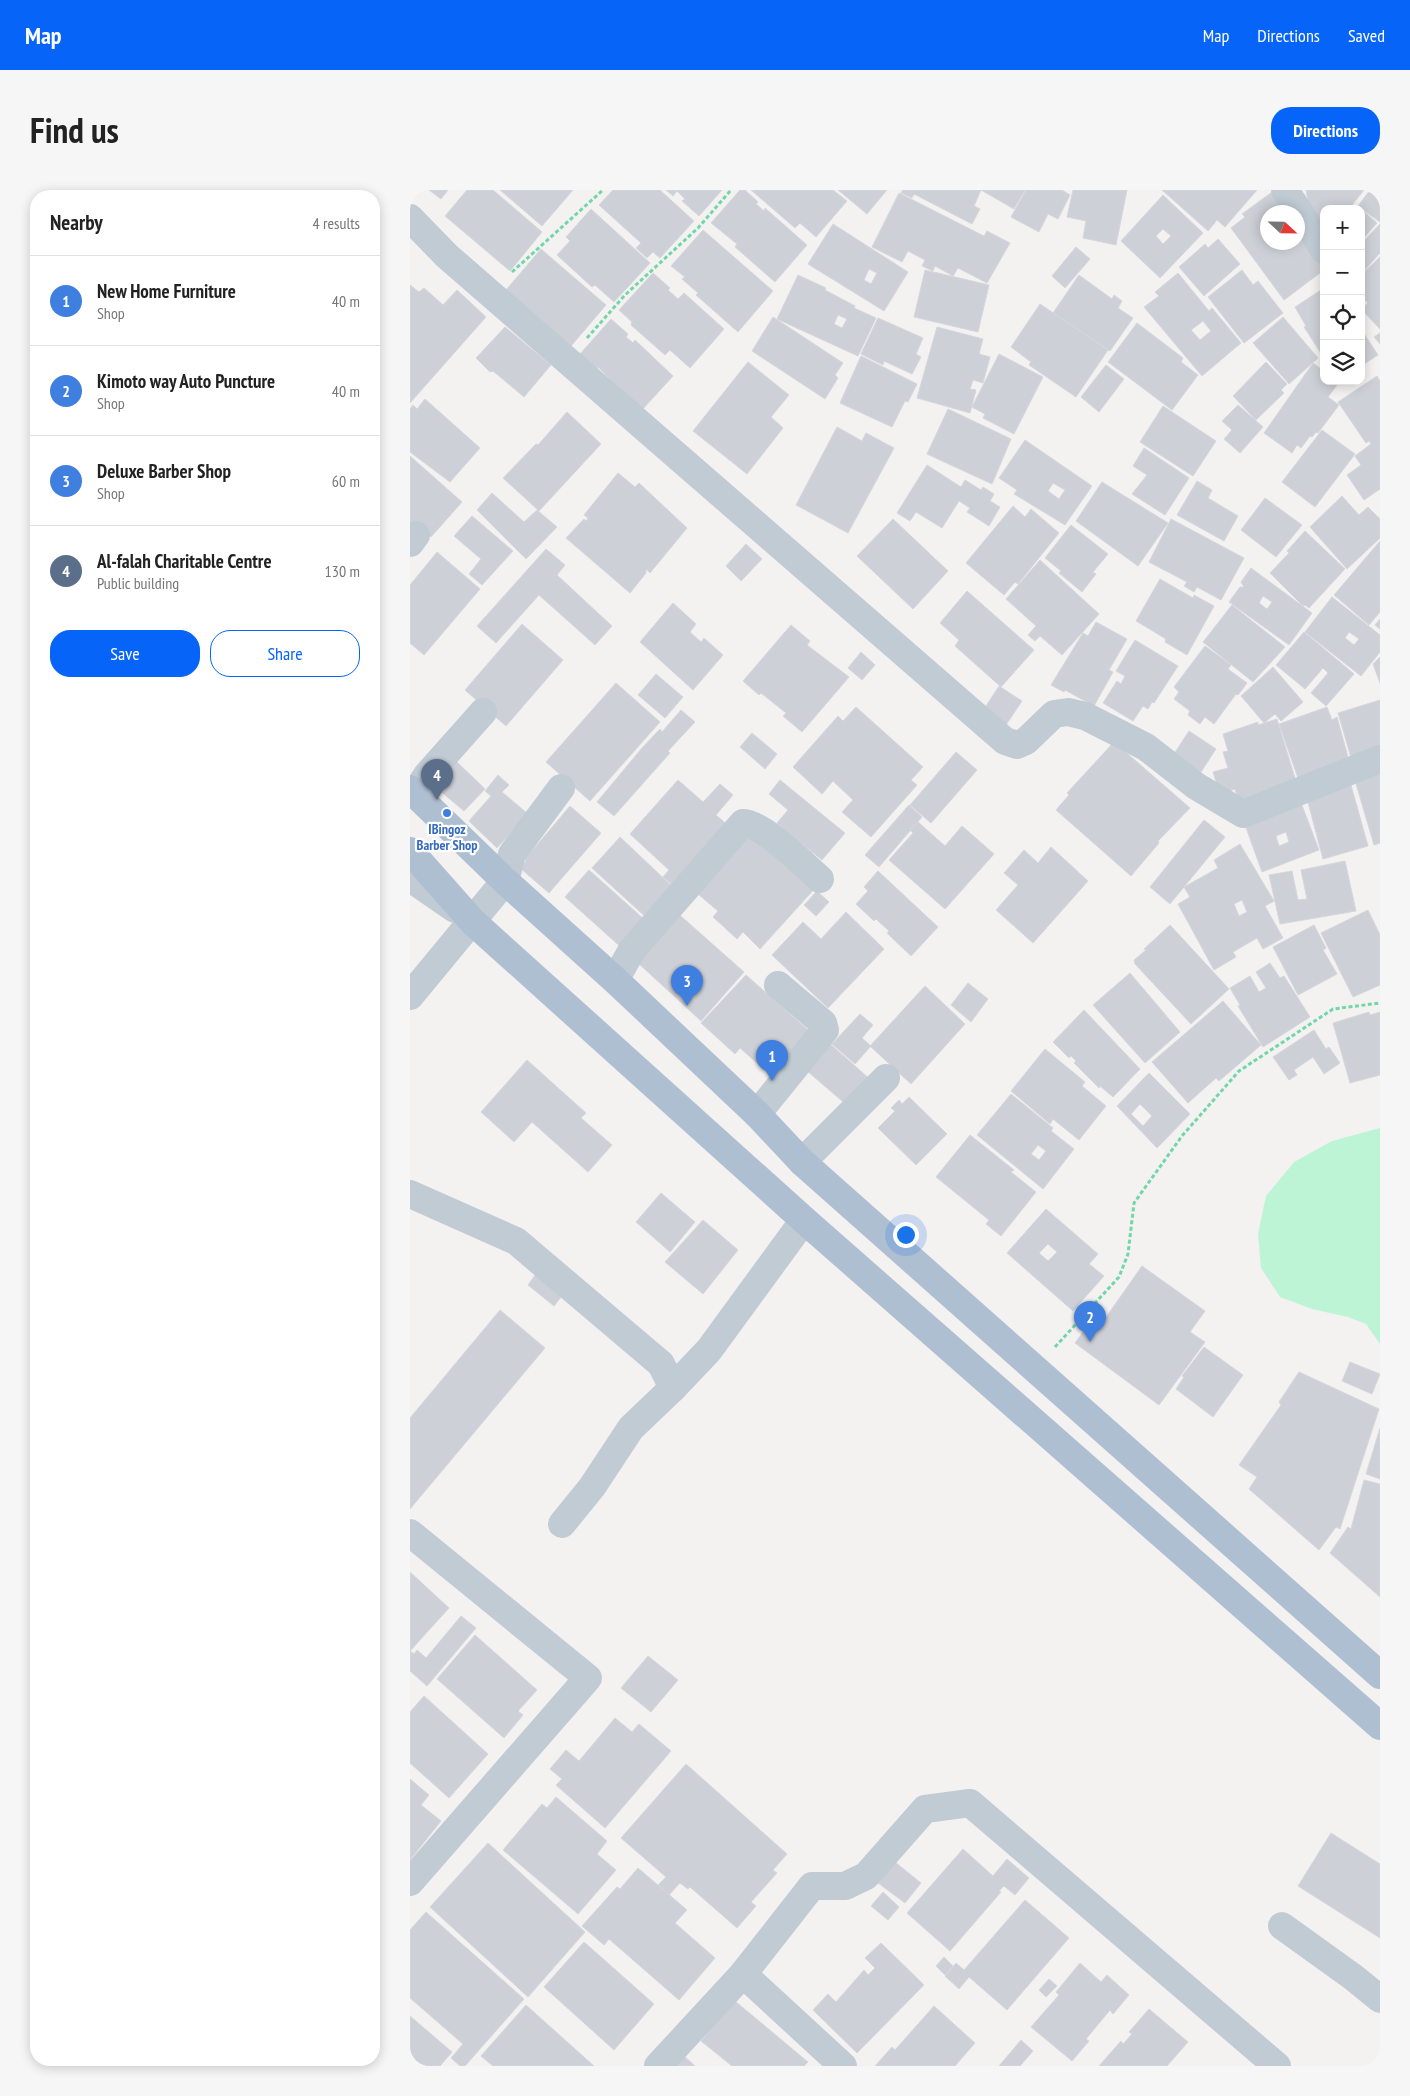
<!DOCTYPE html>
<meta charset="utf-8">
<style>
:root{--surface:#fff;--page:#f6f6f6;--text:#222;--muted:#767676;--line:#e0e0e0;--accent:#0664f9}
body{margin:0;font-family:"PT Sans Narrow",sans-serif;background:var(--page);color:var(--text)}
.controls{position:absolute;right:15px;top:15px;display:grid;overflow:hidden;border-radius:10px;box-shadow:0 2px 12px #0003}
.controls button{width:45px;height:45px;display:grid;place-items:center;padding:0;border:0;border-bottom:1px solid var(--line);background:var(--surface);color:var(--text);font:25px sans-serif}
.compass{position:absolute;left:850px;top:15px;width:45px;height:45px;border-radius:50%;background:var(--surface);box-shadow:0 2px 12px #0003;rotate:112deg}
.you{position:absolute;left:495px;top:1044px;width:18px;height:18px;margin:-12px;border:4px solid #fff;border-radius:50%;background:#1a73e8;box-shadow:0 0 0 8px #1a73e833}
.badge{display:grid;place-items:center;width:32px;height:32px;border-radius:50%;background:var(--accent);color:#fff;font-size:16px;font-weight:700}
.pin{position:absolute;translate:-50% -41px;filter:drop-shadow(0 1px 2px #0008)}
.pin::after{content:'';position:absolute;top:26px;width:18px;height:15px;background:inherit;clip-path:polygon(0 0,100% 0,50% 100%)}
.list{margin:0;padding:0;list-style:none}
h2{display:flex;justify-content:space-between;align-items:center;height:65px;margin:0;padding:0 20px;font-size:21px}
h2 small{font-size:16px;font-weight:400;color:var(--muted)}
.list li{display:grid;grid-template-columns:32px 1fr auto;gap:15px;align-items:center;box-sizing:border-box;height:90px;padding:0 20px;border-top:1px solid var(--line)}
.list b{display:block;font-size:19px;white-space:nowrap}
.list p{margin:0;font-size:16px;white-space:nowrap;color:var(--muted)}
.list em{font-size:16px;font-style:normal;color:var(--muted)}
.actions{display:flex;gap:10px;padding:15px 20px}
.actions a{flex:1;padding:11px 0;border:1px solid var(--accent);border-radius:20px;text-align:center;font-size:18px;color:var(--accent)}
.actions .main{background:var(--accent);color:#fff}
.icon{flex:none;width:28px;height:28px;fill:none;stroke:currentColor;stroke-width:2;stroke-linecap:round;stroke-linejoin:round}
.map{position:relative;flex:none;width:970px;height:1876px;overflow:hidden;border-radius:20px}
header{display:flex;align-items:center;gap:30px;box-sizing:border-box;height:70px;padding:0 25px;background:var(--accent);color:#fff}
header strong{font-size:24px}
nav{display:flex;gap:28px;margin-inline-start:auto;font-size:18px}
.intro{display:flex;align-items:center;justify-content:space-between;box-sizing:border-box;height:120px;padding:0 30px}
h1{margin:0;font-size:35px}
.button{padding:12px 22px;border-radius:20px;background:var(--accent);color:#fff;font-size:18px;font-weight:700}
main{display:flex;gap:30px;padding:0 30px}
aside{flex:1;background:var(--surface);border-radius:20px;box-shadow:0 2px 12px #0003}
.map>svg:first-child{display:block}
.green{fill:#bdf4d5}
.building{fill:#cdd0d6;stroke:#d5d7dd;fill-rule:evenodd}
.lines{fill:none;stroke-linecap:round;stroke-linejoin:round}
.path{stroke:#70d7a9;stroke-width:3;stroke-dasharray:4 2.5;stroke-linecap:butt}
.minor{stroke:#c1cbd4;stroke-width:28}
.major{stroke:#afbfd2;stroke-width:28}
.shop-dot{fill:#3f7fe0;stroke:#fff;stroke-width:2}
.labels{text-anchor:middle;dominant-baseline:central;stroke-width:4.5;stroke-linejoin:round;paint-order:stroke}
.shop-label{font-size:14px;font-weight:bold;fill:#366cbe;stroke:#fff}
</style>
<header>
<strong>Map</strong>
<nav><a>Map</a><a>Directions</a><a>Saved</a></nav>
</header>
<div class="intro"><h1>Find us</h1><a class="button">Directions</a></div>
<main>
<aside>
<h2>Nearby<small>4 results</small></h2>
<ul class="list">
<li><span class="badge" style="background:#3f7fe0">1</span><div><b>New Home Furniture</b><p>Shop</p></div><em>40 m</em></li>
<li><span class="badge" style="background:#3f7fe0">2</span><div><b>Kimoto way Auto Puncture</b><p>Shop</p></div><em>40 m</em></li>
<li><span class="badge" style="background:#3f7fe0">3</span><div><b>Deluxe Barber Shop</b><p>Shop</p></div><em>60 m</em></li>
<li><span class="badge" style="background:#5c6f8a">4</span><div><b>Al-falah Charitable Centre</b><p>Public building</p></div><em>130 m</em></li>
</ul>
<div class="actions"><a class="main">Save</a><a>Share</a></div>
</aside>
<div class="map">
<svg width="970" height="1876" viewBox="0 0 970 1876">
<rect width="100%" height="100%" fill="#f4f1f1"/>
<path class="green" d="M970 938V1154L956 1134 938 1127 902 1119 870 1107 851 1078 848 1044 856 1006 884 972 922 951Z"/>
<g class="building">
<path d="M19 0H38L31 9Z"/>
<path d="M57 0H83L132 42 100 81 35 26Z"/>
<path d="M90 0H163L132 36Z"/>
<path d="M203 0H250L284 31 250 68 243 62 237 68 226 58 231 53 189 15Z"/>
<path d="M256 0H312L289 26 272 11 275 9 267 1 263 6Z"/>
<path d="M330 0H335L348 12 346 14 354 21 355 18 397 55 365 92 325 57 327 54 301 33Z"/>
<path d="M341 0H423L437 11 406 47 390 33 385 38Z"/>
<path d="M428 0H477L457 24Z"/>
<path d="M493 0H571L564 16 570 19 562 34 504 4 502 8 491 3Z"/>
<path d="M571 0H615L604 19Z"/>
<path d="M616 0H652L660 5 648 29 638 24 629 42 601 27Z"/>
<path d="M663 0H717L706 55 673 48 676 31 657 27Z"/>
<path d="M752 0H847L815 37 807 30 798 41Z"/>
<path d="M896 0H954L939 19H914V45L899 18Z"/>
<path d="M960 0H970V32L948 16Z"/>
<path d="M862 2 877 22H858V52H888V38L914 73V80L874 110 821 38 835 27 832 24Z"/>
<path d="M489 3 574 46 577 41 600 53 577 93 548 78 543 86 525 76 523 81 512 76 515 70 498 61 492 72 462 57Z"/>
<path d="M753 5 793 43 750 88 711 51ZM753 39 761 46 753 54 746 46Z"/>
<path d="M181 19 240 73 204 112 185 95 182 97 147 65 160 51 156 47Z"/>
<path d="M951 19 967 33 951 51Z"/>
<path d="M423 34 498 82 474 121 398 74ZM459 79 467 83 461 94 454 90Z"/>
<path d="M970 34V63L951 84V54Z"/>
<path d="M293 40 363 101 328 142 286 105 288 103 272 89 275 87 261 76Z"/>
<path d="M808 49 830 74 794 106 769 77 795 54 798 58Z"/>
<path d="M666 57 680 69 655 98 642 86Z"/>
<path d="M131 59 196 115 161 156 96 100Z"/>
<path d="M970 67V139L951 119 958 113 951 106V85Z"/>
<path d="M515 80 579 95 568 142 504 127Z"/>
<path d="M832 80 843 95 848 91 873 123 834 153 798 107Z"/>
<path d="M243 83 260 98 258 100 268 109 274 103 314 139 280 178 260 160 255 165 221 135 222 132 209 120Z"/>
<path d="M768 83 799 121 802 118 831 153 792 186 734 117 749 106 745 102ZM793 131 801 141 790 150 781 140Z"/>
<path d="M388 85 416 98 415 100 445 116 444 118 466 128 448 166 367 129ZM428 125 437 129 432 138 424 134Z"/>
<path d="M669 85 702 109 704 105 712 111 708 118 723 128 700 161 643 123Z"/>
<path d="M0 95 9 102 14 98 33 115 47 100 76 127 0 213Z"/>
<path d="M914 98V168L894 137 896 136 885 117Z"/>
<path d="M630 114 698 160 666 207 619 175 621 172 601 157Z"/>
<path d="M363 127 433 173 425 185 428 188 415 209 342 161Z"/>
<path d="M873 127 908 168 879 194 843 153Z"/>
<path d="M468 128 513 148 506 164 511 167 502 184 474 171 473 175 451 164Z"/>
<path d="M201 129 218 144 216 147 223 153 225 150 263 186 231 221 188 177 186 178 170 164Z"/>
<path d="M727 133 773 168 771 172 788 185 762 220 698 172Z"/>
<path d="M95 137 141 175 114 207 83 181 80 182 66 168Z"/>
<path d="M527 137 573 149 569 164 580 167 573 193 563 190 560 199 566 200 560 223 507 208Z"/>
<path d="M951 139 968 165 951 176Z"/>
<path d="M970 143V154L964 147Z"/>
<path d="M589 164 633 187 604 244 573 228 575 224 562 217Z"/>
<path d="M451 166 507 194 498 212 495 211 482 237 430 213Z"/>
<path d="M338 172 379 205 361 227 373 238 337 284 283 241Z"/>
<path d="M856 172 877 194 871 200 874 203 846 230 823 206Z"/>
<path d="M903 173 914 181V191H922L927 195 918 207 929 215 908 243 906 242 902 247 900 246 891 258 887 255 882 263 854 243Z"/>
<path d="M696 175 714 189 689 222 671 207Z"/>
<path d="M967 186 970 191V299L954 310 937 285 951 275 945 266 961 254 959 251 956 253 928 212Z"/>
<path d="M15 209 70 258 40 292 0 262V219L3 215 7 219Z"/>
<path d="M828 215 853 237 830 263 814 249 822 240 812 231Z"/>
<path d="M753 216 806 251 783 286 730 252Z"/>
<path d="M538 219 601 249 582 294 517 264Z"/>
<path d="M157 222 191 254 129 321 93 288 126 254 128 255Z"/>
<path d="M427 237 452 251 456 243 484 258 438 343 386 315Z"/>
<path d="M912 240 945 264 905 317 872 292Z"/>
<path d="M615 250 682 296 655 335 604 304 607 300 589 288ZM643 293 655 300 649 309 638 301Z"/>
<path d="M734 258 779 288 755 325 722 304 737 285 723 276Z"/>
<path d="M0 266 52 312 21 347 7 336 0 344Z"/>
<path d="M517 275 551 297 555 290 571 300 573 297 584 304 580 311 590 317 579 336 557 322 560 318 549 311 532 338 506 322 500 331 487 323Z"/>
<path d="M208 283 225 297 229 293 277 338 240 383 236 379V383L220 403 156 348 174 329 176 331 178 328 174 325Z"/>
<path d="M787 291 802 300 798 308 828 326 814 351 767 325Z"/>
<path d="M692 292 758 333 728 376 666 331Z"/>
<path d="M82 303 114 332 127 320 147 337 116 369 67 320Z"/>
<path d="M932 306 949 325 958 317 970 329V348L937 379 900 337Z"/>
<path d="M855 308 892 335 866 367 831 340Z"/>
<path d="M603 316 615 327 621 319 649 343 608 394 605 392 594 405 556 373Z"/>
<path d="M62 326 103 361 72 395 59 384 71 369 44 346Z"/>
<path d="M483 329 538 381 503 419 447 366Z"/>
<path d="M761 329 834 368 811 410 787 397 784 402 774 396 777 392 739 372Z"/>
<path d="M661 335 698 364 683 382 686 384 672 402 649 383 651 381 635 368Z"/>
<path d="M895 341 935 379 899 418 895 415 893 416 860 383 879 363 877 361Z"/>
<path d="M970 351V422L959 435 924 405Z"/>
<path d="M336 354 352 369 331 391 316 376Z"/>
<path d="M136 359 155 375 147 385 202 436 185 455 129 405 86 453 67 436Z"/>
<path d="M27 362 70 399 14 465 0 453V395Z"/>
<path d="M630 370 689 424 652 465 630 446 625 451 618 445 626 436 596 409Z"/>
<path d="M841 378 902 423 879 455 819 412 830 397H834L831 392ZM853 406 862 412 857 419 849 413Z"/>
<path d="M750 389 783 408 784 405 804 416 777 465 755 452 756 449 726 431Z"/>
<path d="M557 401 624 460 591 497 545 456 549 450 530 433Z"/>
<path d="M922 407 970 445V462L951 486 895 442ZM939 442 949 449 944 455 935 448Z"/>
<path d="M263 413 286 434 280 442 291 452 294 448 313 465 283 500 230 452Z"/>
<path d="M822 415 875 457 843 492 793 452Z"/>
<path d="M970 429V439L965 435Z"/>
<path d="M686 432 717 449 699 480 703 482 684 516 655 500 654 502 641 495 673 443 678 446Z"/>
<path d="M112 434 153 470 96 536 55 500Z"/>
<path d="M381 435 400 451 397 455 439 487 392 542 373 526 376 523 351 503 349 505 333 491Z"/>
<path d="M894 442 944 484 916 516 901 503 918 483 913 478 895 499 866 475Z"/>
<path d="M725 450 768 476 744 513 742 512 738 519 733 516 723 531 693 513 707 491 711 494 715 486 706 481Z"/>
<path d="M795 456 821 475 818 479 837 493 828 505 826 504 804 534 795 527 790 534 778 525 780 521 764 509 769 502 764 497Z"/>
<path d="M451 462 465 475 452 490 438 478Z"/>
<path d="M970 467V493L963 474Z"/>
<path d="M863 477 893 512 871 531 865 524 854 533 831 506Z"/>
<path d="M246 484 273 507 255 528 228 505Z"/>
<path d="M206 493 250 532 180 611 136 572Z"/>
<path d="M589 496 612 511 596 535 574 519Z"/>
<path d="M970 510V563L942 571 928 523Z"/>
<path d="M446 517 513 577 501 590 507 595 461 647 432 622 443 610 423 591 412 604 383 577 428 526 433 531Z"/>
<path d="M917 517 922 530 927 527 939 571 888 588 869 534Z"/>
<path d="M271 520 285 532 258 561 260 563 204 626 187 612 232 558 250 539 252 542Z"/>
<path d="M867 529 888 598 830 617 825 599 810 604 803 582 818 578 813 562 818 561 813 544 848 532V535Z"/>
<path d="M779 541 806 559 791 582 764 564Z"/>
<path d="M342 543 367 564 355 579 330 557Z"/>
<path d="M704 552 780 618 748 651 749 653 721 686 646 620 659 605 657 603Z"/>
<path d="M546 562 567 580 521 633 500 615Z"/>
<path d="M45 570 75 599 54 621 23 595Z"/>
<path d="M970 579V653L964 655 944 587Z"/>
<path d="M88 585 99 595 92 602 118 624 87 658 59 631 81 606 75 601Z"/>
<path d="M939 588 958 656 913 669 895 601Z"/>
<path d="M268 590 293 612 310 594 323 605 306 625 321 638 267 699 253 687 259 680 220 644Z"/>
<path d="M370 590 435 643 412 670 367 633 378 620 359 604Z"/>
<path d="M890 610 909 660 852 682 834 632ZM876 642 879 652 869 656 866 646Z"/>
<path d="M499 615 512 627 469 677 455 665Z"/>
<path d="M160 616 191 643 139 703 110 678 116 671 115 669Z"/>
<path d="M794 630 815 647 760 714 740 697Z"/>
<path d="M508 632 535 656 552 636 584 664 535 719 479 670 503 643 500 640Z"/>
<path d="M345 640 407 696 350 759 333 742 327 749 303 727 308 721 288 704Z"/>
<path d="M210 647 267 701 239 730 182 678Z"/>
<path d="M830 654 864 711 855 716 873 748 853 759 847 748 823 762 826 767 804 780 768 714 780 707 774 697 808 678 804 670ZM832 710 837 722 829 726 824 714Z"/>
<path d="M641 657 678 691 623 753 586 720 608 695 594 683 614 660 628 673Z"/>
<path d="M935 671 946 721 870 734 859 685 882 681 888 710 897 709 891 680Z"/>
<path d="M179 680 237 732 213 759 155 707Z"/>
<path d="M468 681 528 737 501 766 477 743 479 741 466 729 464 731 446 714 458 701 454 697Z"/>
<path d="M407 701 419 712 406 726 394 715Z"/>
<path d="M264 720 334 782 291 831 227 772Z"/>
<path d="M958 720 970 745V795L943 807 911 743Z"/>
<path d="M436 722 474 759 418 818 362 765 393 732 411 749Z"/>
<path d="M760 735 819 799 781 834 725 774 724 770 736 760 734 759Z"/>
<path d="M904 735 916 758 913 760 927 784 888 805 863 757Z"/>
<path d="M860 773 870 788 874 786 900 827 853 857 828 816 830 815 820 798 840 786 849 802 856 798 846 782Z"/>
<path d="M720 783 770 842 735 873 683 815Z"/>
<path d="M336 785 405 846 366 890 330 858 325 864 291 833Z"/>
<path d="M558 793 578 809 561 832 541 815Z"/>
<path d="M515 796 555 834 501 894 460 856Z"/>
<path d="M813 811 851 855 809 891 806 888 778 913 742 872Z"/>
<path d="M674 820 730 879 703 907 690 896 689 898 664 873 666 871 661 866 659 868 643 852Z"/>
<path d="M959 822 960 825 970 822V885L940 893 923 833Z"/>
<path d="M450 824 463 835 452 848 461 856 445 874 422 854Z"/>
<path d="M904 840 916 859 919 857 930 873 914 884 903 867 884 880 887 885 879 890 863 867Z"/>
<path d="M419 853 462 891 439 917 396 880Z"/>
<path d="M635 859 675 892 672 896 696 916 669 950 643 929 640 934 601 901Z"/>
<path d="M117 870 176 923 171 928 202 955 178 982 122 932 104 952 71 922Z"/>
<path d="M739 883 780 924 747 958 707 916ZM730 914 742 926 733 936 721 924Z"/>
<path d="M601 904 643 938 641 941 664 959 633 999 567 945ZM628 955 636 961 629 970 621 964Z"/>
<path d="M499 907 537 944 506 975 468 938 485 921 481 918 489 910 492 914Z"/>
<path d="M560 945 604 980 601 982 626 1002 591 1046 576 1034 579 1030 526 987Z"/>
<path d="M251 1003 285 1032 260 1062 226 1032Z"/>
<path d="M636 1019 688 1064 679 1074 694 1086 663 1121 597 1063ZM638 1054 647 1062 638 1071 629 1063Z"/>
<path d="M293 1030 328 1060 293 1104 255 1072Z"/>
<path d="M732 1076 795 1121 780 1142 795 1152 749 1215 665 1153 686 1124 694 1130Z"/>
<path d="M131 1077 158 1098 144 1116 118 1095Z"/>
<path d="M90 1120 135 1158 0 1319V1228Z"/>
<path d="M794 1157 833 1185 803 1227 766 1199 774 1187 772 1186Z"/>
<path d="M940 1172 970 1184 962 1204 932 1191Z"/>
<path d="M889 1182 969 1219 930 1339 926 1337 909 1360 839 1299 847 1287 829 1275 871 1215 869 1212Z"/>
<path d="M970 1238V1289L956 1284Z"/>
<path d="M954 1290 970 1294V1407L920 1363 938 1337 941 1339Z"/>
<path d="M0 1382 39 1418 0 1461Z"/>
<path d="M51 1426 66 1438 17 1496 0 1481V1461L4 1464 7 1460 16 1468Z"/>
<path d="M65 1445 127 1500 108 1521 113 1525 94 1548 27 1489Z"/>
<path d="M238 1466 268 1490 241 1522 211 1498Z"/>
<path d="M14 1506 78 1564 39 1608 0 1573V1522Z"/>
<path d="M205 1528 222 1542 229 1534 261 1561 195 1638 146 1595 152 1589 140 1579 156 1560 169 1571Z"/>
<path d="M276 1574 377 1664 363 1680 367 1683 341 1712 346 1716 327 1738 280 1697 278 1699 270 1693 259 1705 248 1695 256 1687 211 1648Z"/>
<path d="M0 1589 19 1605 11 1615 31 1631 0 1670Z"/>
<path d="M146 1607 197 1651 187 1664 206 1680 168 1724 93 1660 132 1614 137 1618Z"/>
<path d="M921 1643 970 1674V1748L888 1696Z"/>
<path d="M78 1653 175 1742 118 1807 20 1717Z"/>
<path d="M553 1659 583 1686 597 1669 619 1688 605 1705 594 1696 589 1701 591 1702 540 1761 497 1723Z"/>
<path d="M485 1672 511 1693 495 1713 468 1693Z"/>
<path d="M228 1678 277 1720 265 1733 305 1768 269 1810 199 1749 194 1755 172 1736 207 1697 210 1699Z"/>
<path d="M473 1702 489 1717 478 1730 461 1716Z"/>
<path d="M615 1710 659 1748 597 1820 559 1787 549 1799 535 1786 546 1773 554 1780Z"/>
<path d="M16 1722 114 1809 55 1876H50L41 1868 53 1854 0 1808V1740Z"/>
<path d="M174 1752 244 1814 204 1860 134 1797Z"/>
<path d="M471 1753 514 1795 447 1863 403 1820 418 1804 426 1812 454 1780 458 1785 465 1778 455 1768Z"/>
<path d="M534 1767 543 1776 535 1785 526 1776Z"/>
<path d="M670 1773 691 1792 697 1785 719 1805 703 1824 700 1820 676 1849 679 1851 662 1871 621 1837 649 1805 646 1802Z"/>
<path d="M639 1789 647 1796 636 1807 629 1800Z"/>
<path d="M325 1811 398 1872 394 1876H322L291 1851Z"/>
<path d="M116 1815 184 1876H83L71 1866Z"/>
<path d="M524 1816 565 1853 545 1876H465L482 1857 485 1860Z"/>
<path d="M739 1819 778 1852 757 1876H689L711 1851 713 1854 722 1844 719 1842Z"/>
<path d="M0 1826 42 1862 30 1876H0Z"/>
<path d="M611 1850 623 1861 610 1876H589Z"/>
<path d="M273 1865 285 1876H263Z"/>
</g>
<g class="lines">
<g class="path">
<path d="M102 82 193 0"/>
<path d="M177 148 215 105 288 38 321 0"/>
<path d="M645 1157 709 1087 718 1064 724 1013 772 946 829 881 923 819 970 813"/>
</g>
<g class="minor">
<path d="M875 0 914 60"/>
<path d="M0 28 37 66 595 551 607 555 616 551 644 524 658 522 675 526 736 557 786 596 833 624 970 569"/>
<path d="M0 353 6 345"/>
<path d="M4 605 17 585 73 522"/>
<path d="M0 688 45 719"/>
<path d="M205 790 222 760 333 633C354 634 393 674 410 689"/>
<path d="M0 806 95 691 102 664 151 598"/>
<path d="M347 924 415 840 413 833 368 795"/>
<path d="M392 972 476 888"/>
<path d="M0 1004 106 1051 251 1174 263 1198 221 1238 182 1297 152 1334"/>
<path d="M263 1198 299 1160 394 1030"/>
<path d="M0 1343 178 1488 0 1692"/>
<path d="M872 1736 943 1787 970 1809"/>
<path d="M333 1784 433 1876"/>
<path d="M248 1876 333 1784 402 1696H435L456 1686 515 1619 560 1613 867 1876"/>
</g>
<g class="major">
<path d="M0 599 95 691 205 790 347 924 392 972 970 1485"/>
<path d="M0 661 63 732 394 1030 970 1536"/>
</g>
</g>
<circle class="shop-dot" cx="37" cy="623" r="5"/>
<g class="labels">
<g class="shop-label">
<text x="37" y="639">IBingoz<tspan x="37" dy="16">Barber Shop</tspan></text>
</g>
</g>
</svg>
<div class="controls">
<button>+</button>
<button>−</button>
<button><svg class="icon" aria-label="locate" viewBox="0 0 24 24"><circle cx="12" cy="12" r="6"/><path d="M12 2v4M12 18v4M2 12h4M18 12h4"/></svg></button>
<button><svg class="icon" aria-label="layers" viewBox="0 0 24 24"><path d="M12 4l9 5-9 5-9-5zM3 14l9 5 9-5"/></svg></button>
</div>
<svg class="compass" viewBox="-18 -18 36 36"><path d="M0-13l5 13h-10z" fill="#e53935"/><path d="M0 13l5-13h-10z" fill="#767676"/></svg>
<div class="you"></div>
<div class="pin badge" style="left:362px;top:891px;background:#3f7fe0">1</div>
<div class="pin badge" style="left:680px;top:1152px;background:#3f7fe0">2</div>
<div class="pin badge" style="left:277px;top:816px;background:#3f7fe0">3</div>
<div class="pin badge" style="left:27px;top:610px;background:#5c6f8a">4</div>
</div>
</main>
